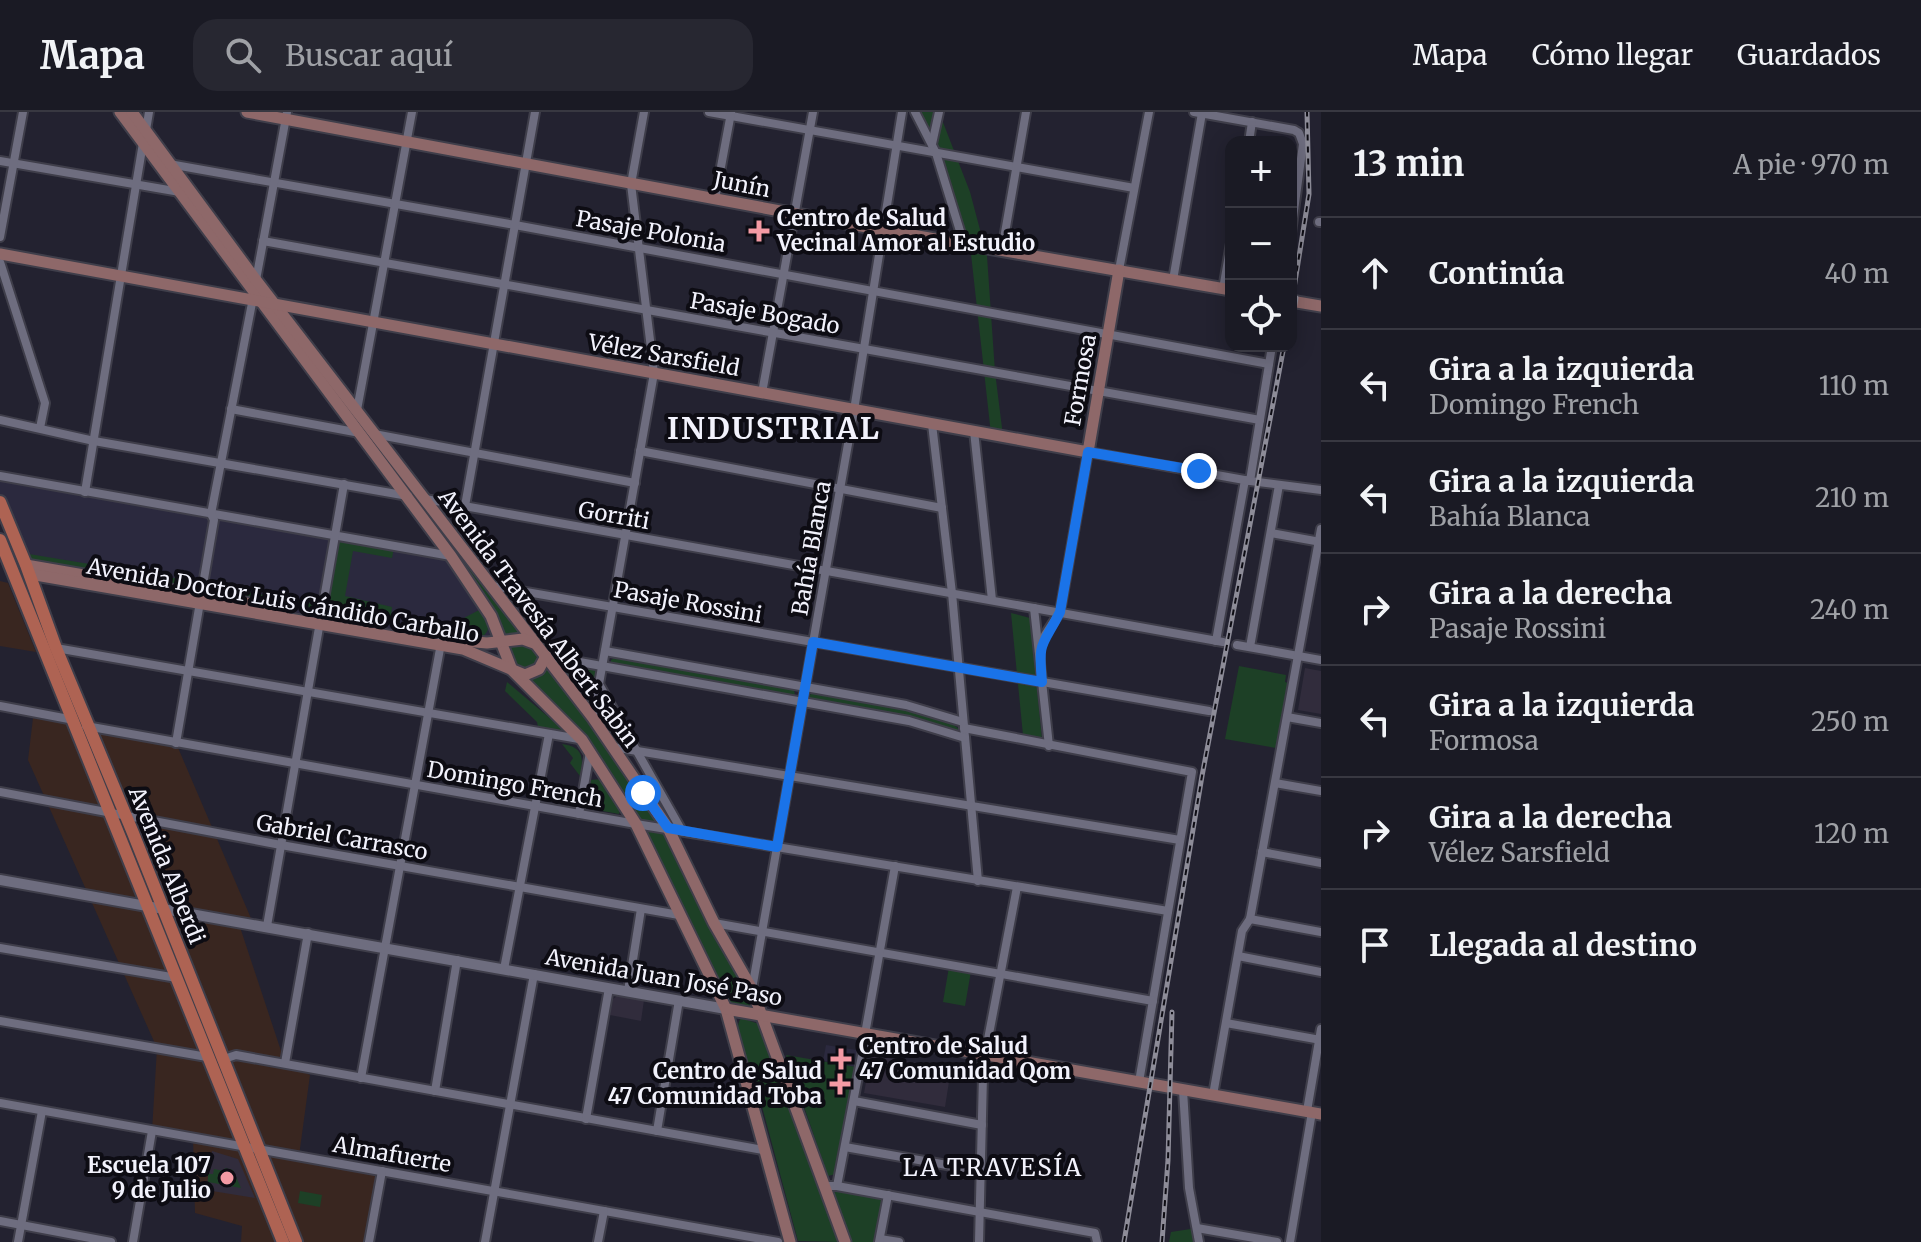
<!DOCTYPE html>
<html lang="es">
<meta charset="utf-8">
<style>
:root{--surface:#1a1a24;--page:#272731;--text:#f1f3f6;--muted:#9fa1a6;--line:#383841}
body{margin:0;font-family:Merriweather,serif;background:var(--page);color:var(--text)}
.controls{position:absolute;right:24px;top:24px;display:grid;overflow:hidden;border-radius:16px;box-shadow:0 4px 20px #0003}
.controls button{width:72px;height:72px;display:grid;place-items:center;padding:0;border:0;border-bottom:2px solid var(--line);background:var(--surface);color:var(--text);font:40px sans-serif}
.stop{position:absolute;width:24px;height:24px;margin:-18px;border:6px solid #1a73e8;border-radius:50%;background:#fff}
.stop.end{background:#1a73e8;border-color:#fff;box-shadow:0 2px 8px #0008}
.list{margin:0;padding:0;list-style:none}
h2{display:flex;justify-content:space-between;align-items:center;height:104px;margin:0;padding:0 32px;font-size:34px}
h2 small{font-size:26px;font-weight:400;color:var(--muted)}
.list li{display:grid;grid-template-columns:52px 1fr auto;gap:24px;align-items:center;box-sizing:border-box;height:112px;padding:0 32px;border-top:2px solid var(--line)}
.list b{display:block;font-size:30px;white-space:nowrap}
.list p{margin:0;font-size:26px;white-space:nowrap;color:var(--muted)}
.list em{font-size:26px;font-style:normal;color:var(--muted)}
.icon{flex:none;width:44px;height:44px;fill:none;stroke:currentColor;stroke-width:2;stroke-linecap:round;stroke-linejoin:round}
.map{position:relative;flex:none;width:1321px;height:1130px;overflow:hidden}
header{display:flex;align-items:center;gap:48px;box-sizing:border-box;height:112px;padding:0 40px;background:var(--surface);border-bottom:2px solid var(--line)}
header strong{font-size:38px}
nav{display:flex;gap:44px;margin-inline-start:auto;font-size:28px}
.search{width:560px;height:72px;background:var(--page);display:flex;align-items:center;gap:20px;box-sizing:border-box;padding:0 28px;border-radius:24px;color:var(--muted);font-size:30px}
main{display:flex}
aside{flex:1;background:var(--surface)}
.map>svg:first-child{display:block}
.commercial{fill:#392620}
.built{fill:#2b293e}
.education{fill:#312c3c}
.green{fill:#1d4026}
.lines{fill:none;stroke-linecap:round;stroke-linejoin:round}
.minor-casing{stroke:#3f3e4a;stroke-width:12}
.tertiary-casing{stroke:#3f3e4a;stroke-width:14}
.secondary-casing{stroke:#3f3e4a;stroke-width:15}
.primary-casing{stroke:#3f3e4a;stroke-width:16}
.minor{stroke:#6e6d7f;stroke-width:8}
.tertiary{stroke:#6e6d7f;stroke-width:10}
.secondary{stroke:#8e6869;stroke-width:11}
.primary{stroke:#ae6353;stroke-width:12}
.rail-casing{stroke:#8d8c98;stroke-width:5}
.rail{stroke:#0d0c13;stroke-width:2;stroke-dasharray:6;stroke-linecap:butt}
.route{stroke:#1a73e8;stroke-width:10}
.poi-dot{fill:#f49aa4;stroke:#0d0c13;stroke-width:3}
.labels{text-anchor:middle;dominant-baseline:central;stroke-width:8;stroke-linejoin:round;paint-order:stroke}
.street-label{font-size:22px;fill:#f2f2fc;stroke:#0d0c13}
.poi-label{font-size:22px;font-weight:bold;fill:#f2f2fc;stroke:#0d0c13;text-anchor:start}
.neighbourhood-label{font-size:24px;letter-spacing:2px;fill:#f2f2fc;stroke:#0d0c13}
.district-label{font-size:30px;font-weight:bold;letter-spacing:2px;fill:#f2f2fc;stroke:#0d0c13}
</style>
<header>
<strong>Mapa</strong>
<div class="search"><svg class="icon" aria-label="search" viewBox="0 0 24 24"><circle cx="10" cy="10" r="6"/><path d="M15 15l6 6"/></svg>Buscar aquí</div>
<nav><a>Mapa</a><a>Cómo llegar</a><a>Guardados</a></nav>
</header>
<main>
<div class="map">
<svg width="1321" height="1130" viewBox="0 0 1321 1130">
<rect width="100%" height="100%" fill="#232230"/>
<g class="commercial">
<path d="M0 469 8 471 36 540 0 534Z"/>
<path d="M33 606 176 631 253 811 238 809 285 951 310 963 299 1044 382 1059 369 1130H241L242 1114 195 1101 193 1026 152 1019 157 936 28 648Z"/>
</g>
<g class="built">
<path d="M0 364 451 444 500 529 471 531 26 453 0 390Z"/>
<path d="M826 933 856 938 858 941 856 955 823 949Z"/>
</g>
<g class="education">
<path d="M1305 556 1321 559V602L1298 598Z"/>
<path d="M617 884 644 888 641 909 610 903 613 887Z"/>
<path d="M871 943 951 957 945 995 864 981Z"/>
<path d="M212 1039 238 1047 255 1086 206 1078Z"/>
</g>
<g class="green">
<path d="M915 0H939L970 80 987 144 995 260 1003 324 991 322 970 133 964 132 936 41Z"/>
<path d="M407 384 423 387 491 474 668 716 763 903 726 897 636 712 590 639 520 568 497 520Z"/>
<path d="M342 427 394 436 392 446 353 439 345 484 392 495 391 503 400 505 399 514 328 501 325 497 336 430Z"/>
<path d="M23 441 198 470 199 473 194 477 32 451Z"/>
<path d="M208 473 314 492 318 493V496L313 499 208 480 206 478Z"/>
<path d="M481 497C488 509 493 515 482 526L463 525 464 506Z"/>
<path d="M1011 501 1030 506 1042 627 1023 623Z"/>
<path d="M423 505 436 507 439 511 437 521 412 517 414 511Z"/>
<path d="M617 544 794 577 795 584 793 586 611 553V548Z"/>
<path d="M563 554 597 557 591 596Z"/>
<path d="M1239 554 1286 563 1285 570 1288 571 1276 636 1225 627Z"/>
<path d="M507 570 565 619 538 615 537 610 505 579Z"/>
<path d="M814 579C847 585 939 595 960 618L959 620 812 589 809 584Z"/>
<path d="M562 632C583 635 584 645 580 664L570 651 573 646Z"/>
<path d="M604 667 621 695 619 702 586 696 589 668Z"/>
<path d="M949 855 971 859 965 894 943 890Z"/>
<path d="M741 906 759 912 840 1130 798 1129 753 961C744 947 731 921 741 906Z"/>
<path d="M786 943 856 955 836 1062 828 1064Z"/>
<path d="M225 1056 233 1058 241 1076 208 1070V1062H213L214 1057 224 1059Z"/>
<path d="M838 1078 883 1086 875 1130H852L834 1084V1081Z"/>
<path d="M300 1079 322 1083 320 1095 298 1091Z"/>
<path d="M1197 1116 1199 1130H1169L1171 1120Z"/>
</g>
<g class="lines">
<defs>
<g id="minor">
<path d="M709 0 1134 76"/>
<path d="M915 0 936 41 964 132"/>
<path d="M1194 0 1294 18 1299 21 1303 32 1291 121"/>
<path d="M146 18 149 0"/>
<path d="M1249 30 1252 10"/>
<path d="M932 32 939 0"/>
<path d="M0 49 180 80"/>
<path d="M169 52 515 113 1269 252"/>
<path d="M715 87 731 1"/>
<path d="M1319 110H1321"/>
<path d="M0 125 23 0"/>
<path d="M263 129 1260 308"/>
<path d="M1002 138 1026 0"/>
<path d="M0 150 45 291 40 316"/>
<path d="M1119 158 1149 0"/>
<path d="M256 168 287 0"/>
<path d="M1173 168 1202 1"/>
<path d="M1223 177 1231 131"/>
<path d="M762 281 813 0"/>
<path d="M231 297 360 321"/>
<path d="M357 298 412 0"/>
<path d="M0 308 94 329 408 384"/>
<path d="M932 312 952 481 978 769"/>
<path d="M974 319 992 488"/>
<path d="M374 322 635 371"/>
<path d="M640 339 942 396"/>
<path d="M0 364 451 444"/>
<path d="M1250 369 1272 234"/>
<path d="M85 380 143 31"/>
<path d="M425 387 1223 530"/>
<path d="M465 394 535 0"/>
<path d="M1271 421 1321 430"/>
<path d="M492 474 1209 599"/>
<path d="M1034 496 1049 634"/>
<path d="M1216 529 1245 368"/>
<path d="M1237 533 1321 548"/>
<path d="M1250 535 1279 373"/>
<path d="M56 536 579 627"/>
<path d="M605 539 906 593 963 610"/>
<path d="M1039 539 1045 523 1060 500 1088 340 1250 369 1321 378"/>
<path d="M546 544 909 609 965 626"/>
<path d="M600 574 682 719"/>
<path d="M0 594 74 608"/>
<path d="M1287 605 1321 611"/>
<path d="M593 606 654 261 631 72 644 0"/>
<path d="M86 614 636 712 1168 799"/>
<path d="M964 616 1192 660 1139 970"/>
<path d="M176 631 214 408 211 402 253 186"/>
<path d="M613 635 1180 728"/>
<path d="M1275 671 1321 679"/>
<path d="M0 680 281 733 679 803"/>
<path d="M579 702 590 640"/>
<path d="M1262 740 1321 751"/>
<path d="M1250 807 1321 820"/>
<path d="M714 811 1153 889"/>
<path d="M267 814 344 372"/>
<path d="M0 836 177 866"/>
<path d="M1238 844 1321 860"/>
<path d="M504 857 549 622"/>
<path d="M752 877 854 298 902 0"/>
<path d="M628 879 641 797"/>
<path d="M0 909 207 945"/>
<path d="M1226 911 1321 928"/>
<path d="M865 922 895 754"/>
<path d="M985 943 1017 775"/>
<path d="M224 947 236 943 763 1038"/>
<path d="M285 951 308 821"/>
<path d="M979 954 983 963 979 1130"/>
<path d="M361 966 442 526"/>
<path d="M1183 978 1189 1076 1199 1130"/>
<path d="M435 979 457 848"/>
<path d="M1213 983 1242 819 1250 807 1321 417"/>
<path d="M854 989 982 1013"/>
<path d="M0 991 778 1130"/>
<path d="M1307 999 1321 917"/>
<path d="M586 1007 609 876"/>
<path d="M657 1019 679 888"/>
<path d="M845 1035 981 1059"/>
<path d="M825 1074H837L1095 1121 1097 1130"/>
<path d="M837 1074 864 933 899 939V928"/>
<path d="M0 1109 111 1130"/>
<path d="M1197 1116 1277 1130"/>
<path d="M880 1127 899 1130"/>
<path d="M18 1130 42 999"/>
<path d="M133 1130 152 1019"/>
<path d="M369 1130 382 1059"/>
<path d="M485 1130 534 862"/>
<path d="M598 1130 604 1099"/>
<path d="M879 1130 888 1083"/>
<path d="M1290 1130 1312 1000"/>
</g>
<path id="tertiary" d="M0 768 726 897"/>
<g id="secondary">
<path d="M120 0 451 444 491 504 512 558 582 628 636 712 726 897 790 1130"/>
<path d="M132 0 256 168 593 606 668 716 714 811 752 877 845 1130"/>
<path d="M247 0 883 118 1231 178"/>
<path d="M0 142 1088 340 1119 158"/>
<path d="M1291 189 1321 194"/>
<path d="M26 453 286 498"/>
<path d="M30 462 463 537 525 563 539 557 546 544"/>
<path d="M453 528 487 531 523 527 534 531"/>
<path d="M726 897 1321 1002"/>
</g>
<g id="primary">
<path d="M0 390 26 453 56 536 133 721 296 1130"/>
<path d="M0 428 283 1130"/>
</g>
</defs>
<use href="#minor" class="minor-casing"/>
<use href="#tertiary" class="tertiary-casing"/>
<use href="#secondary" class="secondary-casing"/>
<use href="#primary" class="primary-casing"/>
<use href="#minor" class="minor"/>
<use href="#tertiary" class="tertiary"/>
<use href="#secondary" class="secondary"/>
<use href="#primary" class="primary"/>
<defs>
<g id="rail">
<path d="M1291 195 1309 82 1307 0"/>
<path d="M1291 215 1296 186"/>
<path d="M1124 1130 1202 664 1284 234"/>
<path d="M1162 1130 1168 1048 1172 900"/>
</g>
</defs>
<use href="#rail" class="rail-casing"/>
<use href="#rail" class="rail"/>
</g>
<g class="lines">
<path class="route" d="M643 681 668 716 777 735 813 530 1042 570C1038 527 1042 536 1060 500L1088 340 1199 359"/>
</g>
<g class="poi-dot">
<path d="M755 107h8v8h8v8h-8v8h-8v-8h-8v-8h8z"/>
<path d="M837 935h8v8h8v8h-8v8h-8v-8h-8v-8h8z"/>
<path d="M836 960h8v8h8v8h-8v8h-8v-8h-8v-8h8z"/>
<circle cx="227" cy="1066" r="8"/>
</g>
<g class="labels">
<g class="street-label">
<text transform="translate(742 72) rotate(11)">Junín</text>
<text transform="translate(651 119) rotate(10)">Pasaje Polonia</text>
<text transform="translate(765 201) rotate(10)">Pasaje Bogado</text>
<text transform="translate(664 243) rotate(10)">Vélez Sarsfield</text>
<text transform="translate(1080 268) rotate(-80)">Formosa</text>
<text transform="translate(614 403) rotate(10)">Gorriti</text>
<text transform="translate(811 436) rotate(-80)">Bahía Blanca</text>
<text transform="translate(283 488) rotate(10)">Avenida Doctor Luis Cándido Carballo</text>
<text transform="translate(688 490) rotate(10)">Pasaje Rossini</text>
<text transform="translate(539 506) rotate(53)">Avenida Travesía Albert Sabin</text>
<text transform="translate(515 672) rotate(10)">Domingo French</text>
<text transform="translate(342 725) rotate(10)">Gabriel Carrasco</text>
<text transform="translate(167 753) rotate(68)">Avenida Alberdi</text>
<text transform="translate(664 865) rotate(10)">Avenida Juan José Paso</text>
<text transform="translate(392 1042) rotate(10)">Almafuerte</text>
</g>
<g class="poi-label">
<text x="777" y="106">Centro de Salud<tspan x="777" dy="25">Vecinal Amor al Estudio</tspan></text>
<text x="859" y="934">Centro de Salud<tspan x="859" dy="25">47 Comunidad Qom</tspan></text>
<text x="822" y="959" text-anchor="end">Centro de Salud<tspan x="822" dy="25">47 Comunidad Toba</tspan></text>
<text x="211" y="1053" text-anchor="end">Escuela 107<tspan x="211" dy="25">9 de Julio</tspan></text>
</g>
<g class="neighbourhood-label">
<text x="993" y="1055">LA TRAVESÍA</text>
</g>
<g class="district-label">
<text x="774" y="316">INDUSTRIAL</text>
</g>
</g>
</svg>
<div class="controls">
<button>+</button>
<button>−</button>
<button><svg class="icon" aria-label="locate" viewBox="0 0 24 24"><circle cx="12" cy="12" r="6"/><path d="M12 2v4M12 18v4M2 12h4M18 12h4"/></svg></button>
</div>
<div class="stop" style="left:643px;top:681px"></div>
<div class="stop end" style="left:1199px;top:359px"></div>
</div>
<aside>
<h2>13 min<small>A pie · 970 m</small></h2>
<ul class="list">
<li><svg class="icon" aria-label="ahead" viewBox="0 0 24 24"><path d="M12 20V5M6 11l6-6 6 6"/></svg><div><b>Continúa</b></div><em>40 m</em></li>
<li><svg class="icon" aria-label="left" viewBox="0 0 24 24"><path d="M17 20v-9H6M10 6l-5 5 5 5"/></svg><div><b>Gira a la izquierda</b><p>Domingo French</p></div><em>110 m</em></li>
<li><svg class="icon" aria-label="left" viewBox="0 0 24 24"><path d="M17 20v-9H6M10 6l-5 5 5 5"/></svg><div><b>Gira a la izquierda</b><p>Bahía Blanca</p></div><em>210 m</em></li>
<li><svg class="icon" aria-label="right" viewBox="0 0 24 24"><path d="M7 20v-9h11M14 6l5 5-5 5"/></svg><div><b>Gira a la derecha</b><p>Pasaje Rossini</p></div><em>240 m</em></li>
<li><svg class="icon" aria-label="left" viewBox="0 0 24 24"><path d="M17 20v-9H6M10 6l-5 5 5 5"/></svg><div><b>Gira a la izquierda</b><p>Formosa</p></div><em>250 m</em></li>
<li><svg class="icon" aria-label="right" viewBox="0 0 24 24"><path d="M7 20v-9h11M14 6l5 5-5 5"/></svg><div><b>Gira a la derecha</b><p>Vélez Sarsfield</p></div><em>120 m</em></li>
<li><svg class="icon" aria-label="arrive" viewBox="0 0 24 24"><path d="M6 21V4h12l-3 4 3 4H6"/></svg><div><b>Llegada al destino</b></div></li>
</ul>
</aside>
</main>
